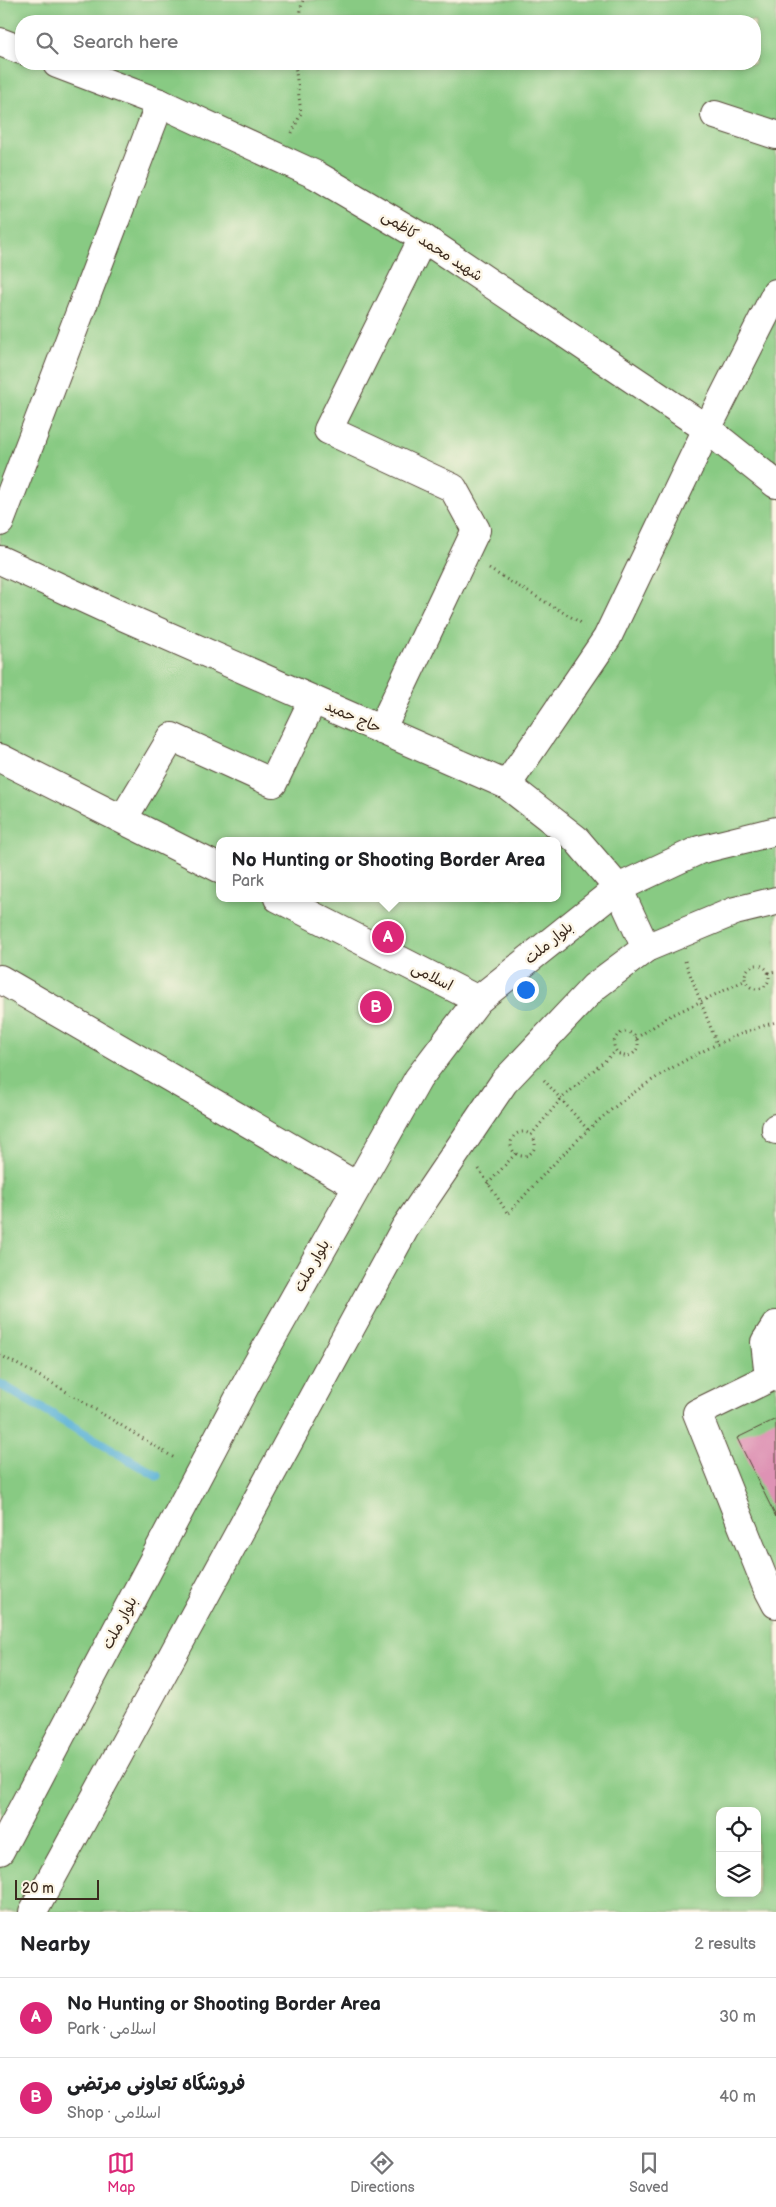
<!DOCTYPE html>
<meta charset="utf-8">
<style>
:root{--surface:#fff;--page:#f6f6f6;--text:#202124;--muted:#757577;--line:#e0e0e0;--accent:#db2777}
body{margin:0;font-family:"Balsamiq Sans","Playpen Sans Arabic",sans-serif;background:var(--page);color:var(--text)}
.controls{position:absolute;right:15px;bottom:15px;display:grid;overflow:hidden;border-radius:10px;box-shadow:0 2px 8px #0003}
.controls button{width:45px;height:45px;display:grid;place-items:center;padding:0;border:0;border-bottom:1px solid var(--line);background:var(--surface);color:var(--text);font:25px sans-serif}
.scale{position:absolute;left:15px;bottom:12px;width:84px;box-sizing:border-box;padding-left:5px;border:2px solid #3b2a1e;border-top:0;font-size:14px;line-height:18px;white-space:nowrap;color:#3b2a1e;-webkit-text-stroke:4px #fcf5e5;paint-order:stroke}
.you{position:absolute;left:525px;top:989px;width:18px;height:18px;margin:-12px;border:4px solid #fff;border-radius:50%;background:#1a73e8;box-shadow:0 0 0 8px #1a73e833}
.badge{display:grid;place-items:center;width:32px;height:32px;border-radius:50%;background:var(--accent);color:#fff;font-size:16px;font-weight:700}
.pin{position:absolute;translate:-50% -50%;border:2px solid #fff;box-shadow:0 1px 5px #0006}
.popup{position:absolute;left:216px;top:837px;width:345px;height:65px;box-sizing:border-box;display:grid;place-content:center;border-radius:10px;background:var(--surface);filter:drop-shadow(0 1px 4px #0005);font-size:16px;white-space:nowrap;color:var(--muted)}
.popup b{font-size:19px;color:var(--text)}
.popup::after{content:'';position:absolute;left:50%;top:100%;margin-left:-10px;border:10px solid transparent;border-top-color:var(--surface)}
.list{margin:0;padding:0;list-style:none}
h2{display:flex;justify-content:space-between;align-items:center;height:65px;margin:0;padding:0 20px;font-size:21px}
h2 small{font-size:16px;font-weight:400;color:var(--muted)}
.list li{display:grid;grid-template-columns:32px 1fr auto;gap:15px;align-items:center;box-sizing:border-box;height:80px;padding:0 20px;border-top:1px solid var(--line)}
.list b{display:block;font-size:19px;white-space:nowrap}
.list p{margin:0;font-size:16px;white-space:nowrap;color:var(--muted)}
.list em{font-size:16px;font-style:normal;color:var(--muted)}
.icon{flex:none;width:28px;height:28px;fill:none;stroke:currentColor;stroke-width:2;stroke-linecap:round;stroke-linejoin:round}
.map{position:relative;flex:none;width:776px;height:1912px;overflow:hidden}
.search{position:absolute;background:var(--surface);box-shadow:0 2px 8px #0003;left:15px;right:15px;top:15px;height:55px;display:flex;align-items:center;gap:12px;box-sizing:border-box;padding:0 18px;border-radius:20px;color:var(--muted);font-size:19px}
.sheet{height:225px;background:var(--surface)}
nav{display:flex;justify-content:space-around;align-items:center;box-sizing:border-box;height:70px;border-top:1px solid var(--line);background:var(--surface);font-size:14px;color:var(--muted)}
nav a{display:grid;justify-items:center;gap:2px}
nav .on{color:var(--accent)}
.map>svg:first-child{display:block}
.green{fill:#88ca83;stroke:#627a50;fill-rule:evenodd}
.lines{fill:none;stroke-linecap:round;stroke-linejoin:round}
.stream{stroke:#5ab2d7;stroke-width:9}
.building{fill:#de92b4}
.minor-casing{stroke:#564637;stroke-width:30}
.path{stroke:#564637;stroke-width:3;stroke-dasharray:1 4;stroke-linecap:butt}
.minor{stroke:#fff;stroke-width:28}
.labels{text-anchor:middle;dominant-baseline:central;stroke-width:5;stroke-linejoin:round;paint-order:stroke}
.street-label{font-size:15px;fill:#3b2a1e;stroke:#fcf5e5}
</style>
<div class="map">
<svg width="776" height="1912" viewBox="0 0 776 1912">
<rect width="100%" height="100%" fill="#fcf5e5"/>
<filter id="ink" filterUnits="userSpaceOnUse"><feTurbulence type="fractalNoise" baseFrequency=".02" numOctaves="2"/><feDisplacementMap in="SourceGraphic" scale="10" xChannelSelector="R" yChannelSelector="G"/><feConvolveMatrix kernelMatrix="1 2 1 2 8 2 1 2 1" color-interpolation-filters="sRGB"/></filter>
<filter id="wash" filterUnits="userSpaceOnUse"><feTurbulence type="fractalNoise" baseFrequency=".0096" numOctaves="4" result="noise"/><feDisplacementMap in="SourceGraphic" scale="20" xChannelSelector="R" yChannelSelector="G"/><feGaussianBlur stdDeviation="1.12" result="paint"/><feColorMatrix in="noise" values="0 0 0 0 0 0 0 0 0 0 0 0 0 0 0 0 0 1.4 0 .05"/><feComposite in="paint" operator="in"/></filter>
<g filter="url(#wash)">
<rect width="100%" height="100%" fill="#f2e4c7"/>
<path class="green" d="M0 0H776V1912H0ZM21 21H755V64H21ZM219 841H557V898H219ZM720 1811H757V1893H720Z"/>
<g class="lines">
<path class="stream" d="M0 1384 157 1476"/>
</g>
<g id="blocks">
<path class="building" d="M776 1419V1517L737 1438Z"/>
</g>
</g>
<g filter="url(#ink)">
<use href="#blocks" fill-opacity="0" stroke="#564637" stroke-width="1"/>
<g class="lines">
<defs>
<g id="minor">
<path d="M0 42 21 50"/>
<path d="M57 64 160 103 316 175 423 238 707 429 776 484"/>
<path d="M715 115 776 135"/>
<path d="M0 522 160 103"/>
<path d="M0 560 111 611 507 785 576 839 618 888 646 948"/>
<path d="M381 730 476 530 453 488 328 430 423 238"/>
<path d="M0 758 219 868"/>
<path d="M507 785 607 638 707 429 776 293"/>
<path d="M123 819 172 737 273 783 313 700"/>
<path d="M278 898 478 1000"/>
<path d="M0 979 357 1186"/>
<path d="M776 1128V1130"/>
<path d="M776 1325 765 1342 769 1378 697 1413 766 1585 776 1604"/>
<path d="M0 1851 251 1375 418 1079 478 1000 618 888 699 850 776 831"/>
<path d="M33 1912 405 1228 504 1082 594 987 646 948 735 911 776 901"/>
</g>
</defs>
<use href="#minor" class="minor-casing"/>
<g class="path">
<path d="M297 21 303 0"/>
<path d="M292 133 301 113 295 64"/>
<path d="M489 569 583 624"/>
<path d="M685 961 717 1044"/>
<circle cx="757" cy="977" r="12"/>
<path d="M768 973 776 971"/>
<circle cx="626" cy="1044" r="12"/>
<path d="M636 1038 670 1016 746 980"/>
<path d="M544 1080 588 1130"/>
<circle cx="523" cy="1144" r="12"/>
<path d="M531 1135 561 1099 616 1051"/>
<path d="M479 1169 508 1214C533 1186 558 1158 586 1132 636 1084 710 1041 776 1022"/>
<path d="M488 1184 516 1153"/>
<path d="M0 1355 52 1383 176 1459"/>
</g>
<use href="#minor" class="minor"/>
</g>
</g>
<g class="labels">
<g class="street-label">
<text transform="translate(432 246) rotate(33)">شهید محمد کاظمی</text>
<text transform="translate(353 717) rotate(24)">حاج حمید</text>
<text transform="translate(549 943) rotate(-39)">بلوار ملت</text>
<text transform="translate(432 977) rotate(27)">اسلامی</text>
<text transform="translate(312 1266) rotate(-61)">بلوار ملت</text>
<text transform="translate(120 1623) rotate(-62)">بلوار ملت</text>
</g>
</g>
</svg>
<div class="controls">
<button><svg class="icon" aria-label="locate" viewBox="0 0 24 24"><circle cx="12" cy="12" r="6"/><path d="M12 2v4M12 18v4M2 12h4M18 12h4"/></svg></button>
<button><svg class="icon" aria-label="layers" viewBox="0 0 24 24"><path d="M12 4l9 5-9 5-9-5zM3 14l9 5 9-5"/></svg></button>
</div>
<div class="scale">20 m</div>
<div class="you"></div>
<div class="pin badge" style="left:388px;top:937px">A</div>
<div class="popup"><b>No Hunting or Shooting Border Area</b>Park</div>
<div class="pin badge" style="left:376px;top:1007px">B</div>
<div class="search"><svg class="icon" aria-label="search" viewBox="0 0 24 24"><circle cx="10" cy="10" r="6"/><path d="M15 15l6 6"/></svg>Search here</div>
</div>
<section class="sheet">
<h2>Nearby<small>2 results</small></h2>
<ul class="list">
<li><span class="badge">A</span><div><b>No Hunting or Shooting Border Area</b><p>Park · اسلامی</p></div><em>30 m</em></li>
<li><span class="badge">B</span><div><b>فروشگاه تعاونی مرتضی</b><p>Shop · اسلامی</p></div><em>40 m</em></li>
</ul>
</section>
<nav>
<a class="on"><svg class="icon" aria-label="map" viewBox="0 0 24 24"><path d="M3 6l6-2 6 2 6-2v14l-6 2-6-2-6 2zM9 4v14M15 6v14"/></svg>Map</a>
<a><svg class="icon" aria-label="directions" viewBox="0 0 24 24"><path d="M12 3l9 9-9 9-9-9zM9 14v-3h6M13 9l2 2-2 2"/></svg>Directions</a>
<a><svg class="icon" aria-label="saved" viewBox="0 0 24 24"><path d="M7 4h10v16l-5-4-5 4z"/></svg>Saved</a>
</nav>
